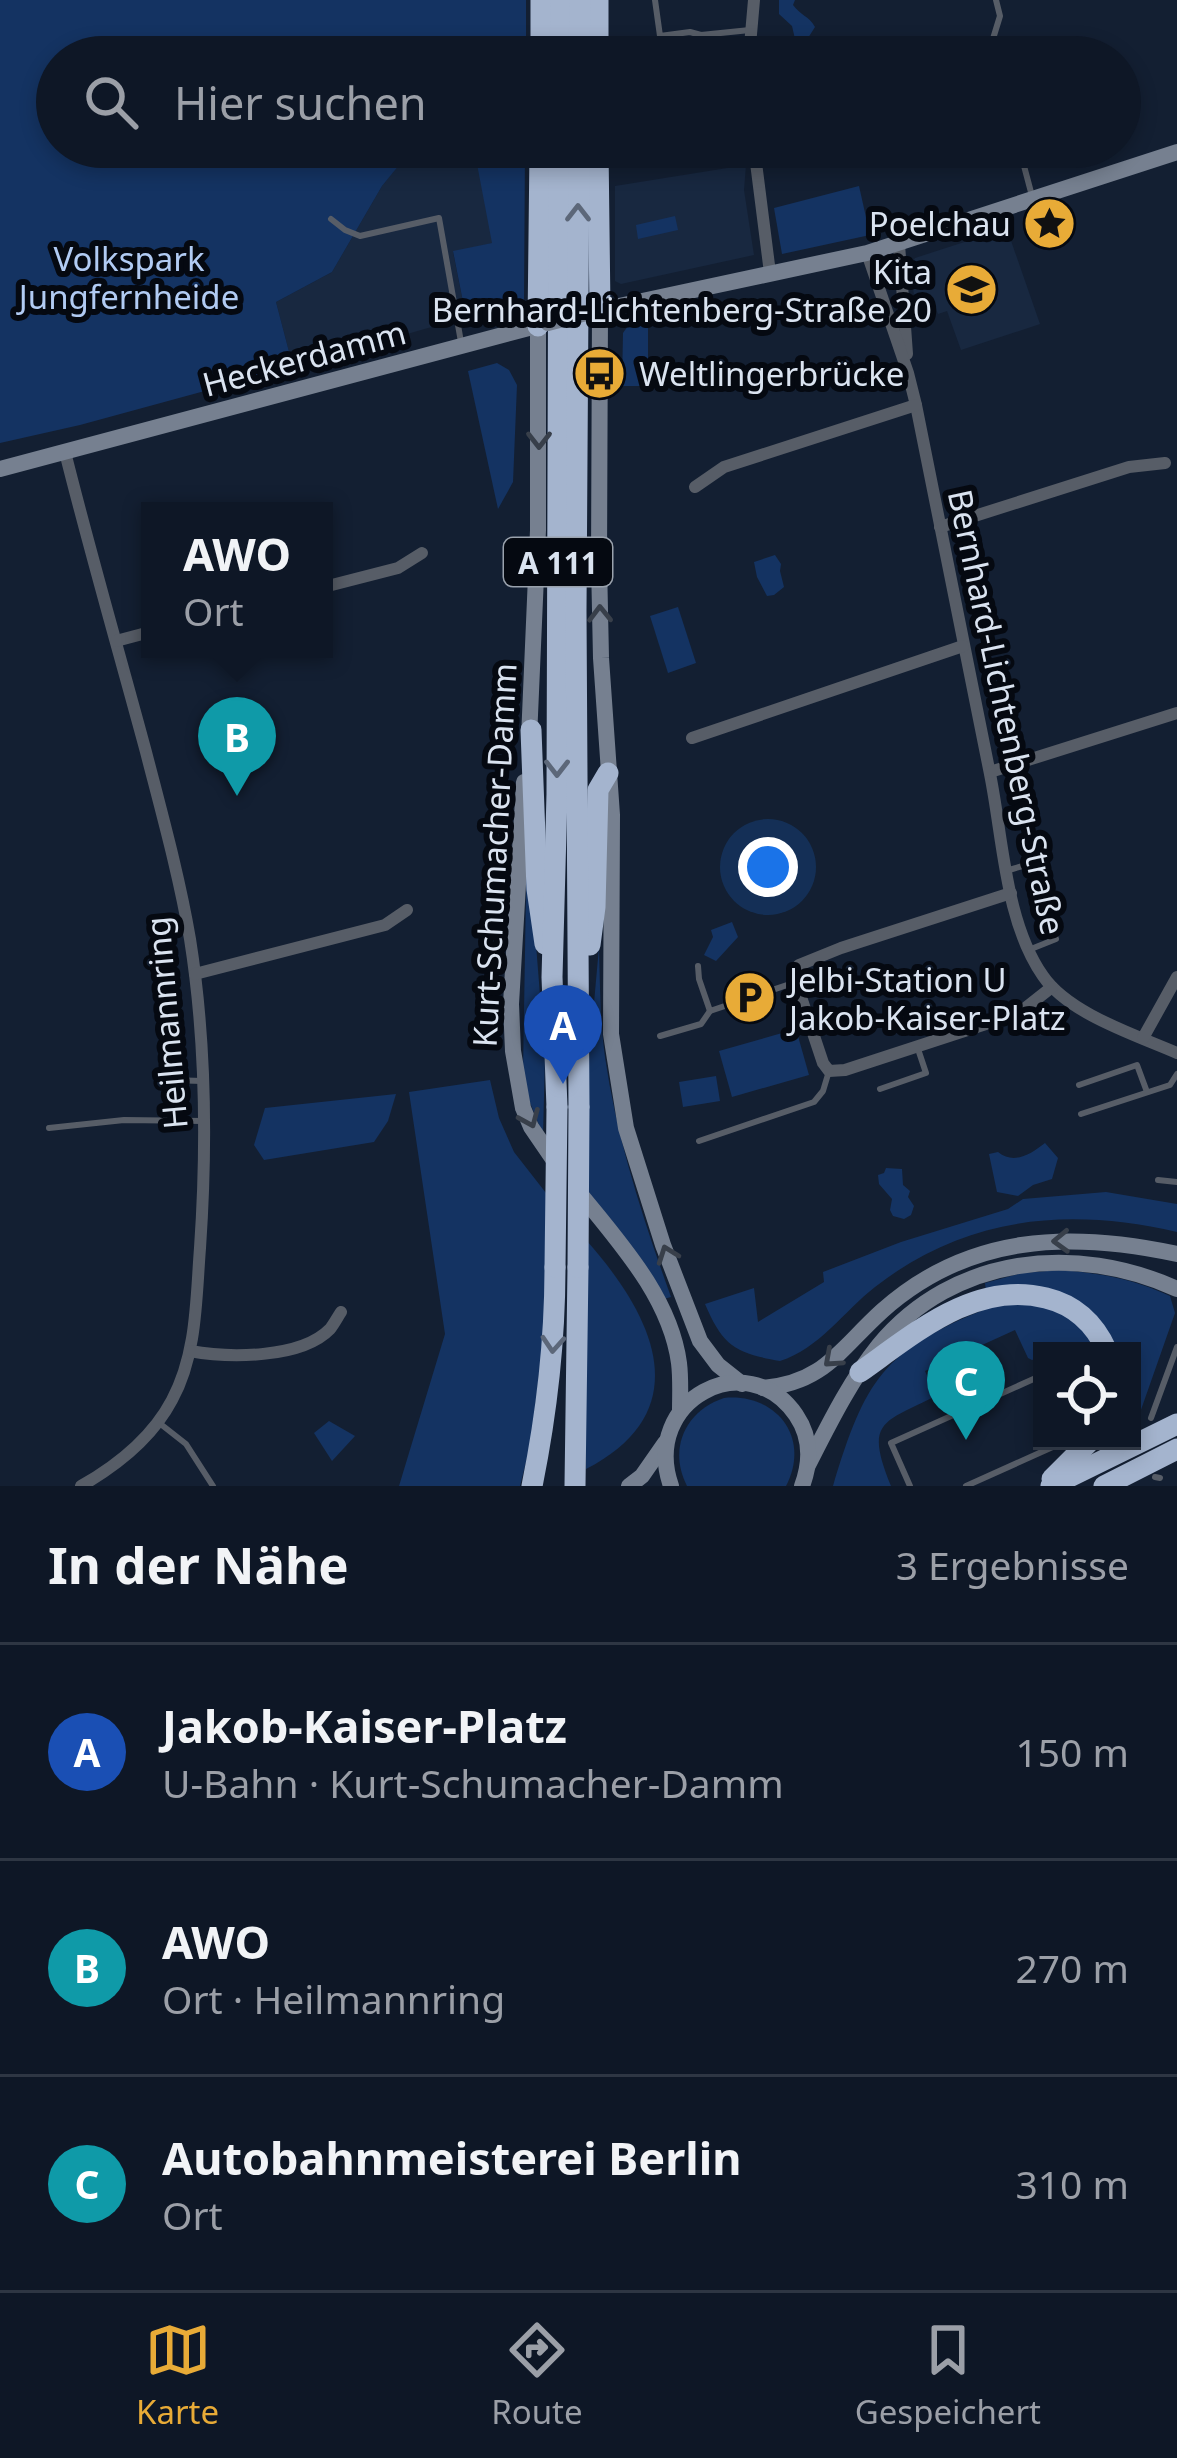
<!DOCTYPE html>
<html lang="de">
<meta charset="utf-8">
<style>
:root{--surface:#0e1726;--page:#1c2432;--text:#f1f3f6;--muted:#9b9fa7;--line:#2e3643;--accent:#e8ab37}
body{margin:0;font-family:"Noto Sans",sans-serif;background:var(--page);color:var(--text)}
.controls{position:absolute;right:36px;bottom:36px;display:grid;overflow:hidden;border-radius:0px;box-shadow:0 6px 18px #0003}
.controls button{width:108px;height:108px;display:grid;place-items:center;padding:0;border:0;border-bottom:3px solid var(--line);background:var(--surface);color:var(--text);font:60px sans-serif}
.you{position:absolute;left:768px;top:867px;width:42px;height:42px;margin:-30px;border:9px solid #fff;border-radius:50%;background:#1a73e8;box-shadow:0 0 0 18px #1a73e833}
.badge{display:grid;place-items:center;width:78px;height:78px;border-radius:50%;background:var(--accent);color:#fff;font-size:39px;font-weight:700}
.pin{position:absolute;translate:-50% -99px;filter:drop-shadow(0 3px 6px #0008)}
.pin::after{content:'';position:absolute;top:63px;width:42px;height:36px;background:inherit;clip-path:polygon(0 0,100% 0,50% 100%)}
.popup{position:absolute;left:141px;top:502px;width:192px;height:156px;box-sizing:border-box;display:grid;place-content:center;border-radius:0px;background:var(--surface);filter:drop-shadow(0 3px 9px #0005);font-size:39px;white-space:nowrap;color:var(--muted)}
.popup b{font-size:45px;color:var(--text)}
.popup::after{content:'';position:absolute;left:50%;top:100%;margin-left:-24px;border:24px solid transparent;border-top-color:var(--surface)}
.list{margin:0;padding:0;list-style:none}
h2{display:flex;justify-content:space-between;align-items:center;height:156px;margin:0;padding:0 48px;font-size:51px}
h2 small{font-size:39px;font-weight:400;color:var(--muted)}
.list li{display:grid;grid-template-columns:78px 1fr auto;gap:36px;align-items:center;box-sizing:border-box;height:216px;padding:0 48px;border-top:3px solid var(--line)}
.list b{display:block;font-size:45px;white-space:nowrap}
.list p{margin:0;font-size:39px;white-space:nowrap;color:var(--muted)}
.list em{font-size:39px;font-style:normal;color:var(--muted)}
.icon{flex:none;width:66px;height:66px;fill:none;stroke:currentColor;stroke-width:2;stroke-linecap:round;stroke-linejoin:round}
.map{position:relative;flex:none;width:1177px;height:1486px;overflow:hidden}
.search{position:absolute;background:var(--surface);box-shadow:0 6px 18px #0003;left:36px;right:36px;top:36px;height:132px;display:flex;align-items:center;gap:30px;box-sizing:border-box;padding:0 42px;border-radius:66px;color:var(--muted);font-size:45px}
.sheet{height:804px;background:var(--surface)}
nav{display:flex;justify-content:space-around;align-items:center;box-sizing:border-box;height:168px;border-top:3px solid var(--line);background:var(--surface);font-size:33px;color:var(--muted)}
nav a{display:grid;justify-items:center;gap:6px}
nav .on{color:var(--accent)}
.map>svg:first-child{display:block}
.built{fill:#182840}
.green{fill:#143362}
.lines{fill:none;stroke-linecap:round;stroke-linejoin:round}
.lane{stroke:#575d67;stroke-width:6}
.street{stroke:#575d67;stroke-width:12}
.secondary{stroke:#768090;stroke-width:16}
.highway{stroke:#a4b4ce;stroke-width:21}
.secondary-bridge{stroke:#768090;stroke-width:16}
.highway-bridge{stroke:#a4b4ce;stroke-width:21}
.oneway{stroke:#5c6779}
.oneway2{stroke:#383f4a}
.labels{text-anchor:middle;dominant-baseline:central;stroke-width:12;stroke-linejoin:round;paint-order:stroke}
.shield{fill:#050911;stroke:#9aa2ad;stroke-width:3}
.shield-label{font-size:30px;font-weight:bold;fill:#dae3f0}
.poi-label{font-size:33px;fill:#dae3f0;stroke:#050911;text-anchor:end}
.park-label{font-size:33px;fill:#b1cbf3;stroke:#050911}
.street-label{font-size:33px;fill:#dae3f0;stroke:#050911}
</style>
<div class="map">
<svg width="1177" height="1486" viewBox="0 0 1177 1486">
<rect width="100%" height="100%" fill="#131f32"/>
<g class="built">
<path d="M413 147H458L482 163 493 243 453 252 466 317 293 367 276 302 332 272 382 186Z"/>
<path d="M746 165 744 190 754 255 621 284 615 281V186Z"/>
<path d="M1009 235 1040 324 961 350 947 311 938 314 932 300 916 305 911 278 913 276 912 263 915 258 983 236 986 243Z"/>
</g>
<g class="green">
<path d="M0 0H526V57H57V147H427L413 148 382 186 332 272 276 302 293 367 80 425 0 443Z"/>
<path d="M779 0H795L793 5C800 15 809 16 815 27L808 38 800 42 795 39 792 26 779 14Z"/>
<path d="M458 147H525L524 301 466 317 453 251 492 243 477 164 481 162Z"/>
<path d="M859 186 870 235 782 254 774 208Z"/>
<path d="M675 216 678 230 638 239 636 225Z"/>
<path d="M648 319V386H622L623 333 630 323Z"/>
<path d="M497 363 509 370 517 385 513 482 498 509 468 371Z"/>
<path d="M775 555 781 564 780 571 784 587 774 595 767 596 757 577 754 562Z"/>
<path d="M678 607 696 663 668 673 650 616Z"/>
<path d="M527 831 545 1058 543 1135 529 1100 523 1073Z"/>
<path d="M732 922 738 937 716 961 704 955 713 937 711 930Z"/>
<path d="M599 947C600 984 600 1021 605 1057 617 1140 643 1219 671 1297L664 1299C643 1260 618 1227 588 1193V1070Z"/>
<path d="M796 1029 809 1075 732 1097 719 1051Z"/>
<path d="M716 1076 720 1101 683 1107 679 1082Z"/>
<path d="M490 1080 499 1118 514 1152 546 1193 545 1324 531 1442 520 1486H399L445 1334 409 1092Z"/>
<path d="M396 1094 388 1121 374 1142 264 1160 254 1145 265 1108Z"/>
<path d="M1045 1143 1058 1158 1052 1179 1033 1185 1018 1196 997 1192 989 1154 998 1152C1014 1165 1031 1154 1045 1143Z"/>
<path d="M886 1168 902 1169 903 1185 910 1191 908 1197 914 1206 911 1215 904 1219 893 1216 890 1210 892 1199 879 1184 878 1175 884 1173Z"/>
<path d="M1106 1192 1177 1204V1232C1068 1207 966 1216 875 1287 844 1311 819 1349 780 1361 735 1353 723 1346 705 1304L754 1288 758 1322 824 1282 823 1272 901 1242 1008 1209 1023 1199Z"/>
<path d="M586 1240C653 1315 700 1410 586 1469Z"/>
<path d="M1060 1270C1099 1273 1134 1279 1170 1296L1175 1313 1136 1424 1132 1427V1351H1086L1080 1342 1058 1351H1042V1357L1032 1360 1028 1358 1015 1330 925 1371 936 1396C881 1423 865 1422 891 1486H833C865 1380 883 1350 988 1308L985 1283 1022 1273Z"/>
<path d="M724 1398C777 1393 811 1438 786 1486H687C668 1449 685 1411 724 1398Z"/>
<path d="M329 1421 355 1436 332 1461 314 1433Z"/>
</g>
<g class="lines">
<g class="lane">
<path d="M655 0 660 36 690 32 701 35 750 30"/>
<path d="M996 0 1000 16 992 42 996 57"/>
<path d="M1019 147 1032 196"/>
<path d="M331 219 345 230 360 236 439 218 461 342"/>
<path d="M1009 870 1033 863 1056 939 1031 949"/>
<path d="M698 966 699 979 710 1011 796 982"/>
<path d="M158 970 170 1080 202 1081"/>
<path d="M660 1036 701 1024 710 1011"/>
<path d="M1079 1085 1137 1065 1147 1092"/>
<path d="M880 1089 926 1073 918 1049"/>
<path d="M1081 1114 1170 1085 1177 1074"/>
<path d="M49 1128 124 1120 204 1121"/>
<path d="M699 1141 814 1102 823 1091 829 1071"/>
<path d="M1158 1180 1177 1182"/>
<path d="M1151 1418 1177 1347"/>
<path d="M158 1422 186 1444 213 1486"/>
<path d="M1155 1477 1160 1478"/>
<path d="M910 1486 891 1443 1038 1377 1042 1387"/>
<path d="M966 1486 1066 1441"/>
</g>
<g class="street">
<path d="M749 57 754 0"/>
<path d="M754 147 770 273"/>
<path d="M899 244 907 354"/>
<path d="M867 253 908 373 916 405C940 528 965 651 990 774 1003 838 1005 922 1043 976 1069 1014 1136 1035 1177 1053"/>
<path d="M65 452C90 552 119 652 146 752 162 814 179 875 190 939 206 1040 207 1146 200 1248 196 1299 197 1354 172 1400 152 1438 118 1465 81 1486"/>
<path d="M695 487 724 467 916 405"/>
<path d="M940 527 1129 467 1165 463"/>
<path d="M324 587 398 568 422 553"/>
<path d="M116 641 150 632"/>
<path d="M692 738 963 646"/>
<path d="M990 772 1177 713"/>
<path d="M1011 893 841 948 799 965 795 972 796 982 823 1063 829 1071 845 1070 995 1021 1019 1013 1052 987"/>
<path d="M195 974 385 925 407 910"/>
<path d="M1143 1038 1177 977"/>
<path d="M190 1351C228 1358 301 1359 330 1329 334 1324 337 1318 341 1312"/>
</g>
<g class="secondary">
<path d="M600 310 599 563 601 658 612 815 611 1034 626 1128 663 1245 700 1341 718 1365 742 1384"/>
<path d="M591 312 867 253 1177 152"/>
<path d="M0 469 544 324"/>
<path d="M529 738 538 530V326"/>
<path d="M524 782 511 1004 513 1051 523 1108 531 1127 557 1165"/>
<path d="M577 1190C617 1240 670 1296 679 1363 681 1379 680 1396 680 1411"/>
<path d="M763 1388C824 1383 840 1349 882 1311 968 1234 1070 1231 1177 1254"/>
<path d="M808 1465C829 1424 850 1381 879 1345 954 1255 1076 1243 1177 1289"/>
<path d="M629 1486 642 1476 665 1443"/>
<path d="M671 1486C641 1400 747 1344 796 1415 811 1437 811 1462 802 1486"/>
</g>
<g class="highway">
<path d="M598 0V57"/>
<path d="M541 57V0"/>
<path d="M560 57 561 0"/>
<path d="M579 57 580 0"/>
<path d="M598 147 600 310"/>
<path d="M538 326 540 147"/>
<path d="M531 730 537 889 545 944"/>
<path d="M590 945 595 907 598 790 608 773"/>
<path d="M557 1107 552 977 557 794 559 147"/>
<path d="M579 1107 576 611 579 147"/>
<path d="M860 1372C914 1334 975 1280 1046 1298 1075 1305 1095 1324 1107 1351"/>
<path d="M532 1486C547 1412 555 1342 555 1267"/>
<path d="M575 1486 578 1267"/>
</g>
<path class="secondary-bridge" d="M548 323 590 312"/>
<g class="highway-bridge">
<path d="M555 1267 557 1107"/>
<path d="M578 1267 579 1107"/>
<path d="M1052 1479 1090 1441"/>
<path d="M1051 1486 1177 1424"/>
<path d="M1104 1486 1177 1449"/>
</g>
</g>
<defs><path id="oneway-chevron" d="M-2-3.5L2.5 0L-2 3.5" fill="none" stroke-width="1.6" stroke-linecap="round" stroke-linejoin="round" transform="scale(3)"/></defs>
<g class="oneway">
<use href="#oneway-chevron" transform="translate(578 213) rotate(-90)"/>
<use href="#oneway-chevron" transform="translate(557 768) rotate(90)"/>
<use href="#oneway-chevron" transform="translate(553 1344) rotate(94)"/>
</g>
<g class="oneway2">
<use href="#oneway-chevron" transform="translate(539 440) rotate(90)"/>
<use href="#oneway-chevron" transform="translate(600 614) rotate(-91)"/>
<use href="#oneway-chevron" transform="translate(530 1119) rotate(67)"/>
<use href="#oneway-chevron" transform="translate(1061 1241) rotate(178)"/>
<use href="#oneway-chevron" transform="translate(667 1254) rotate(-110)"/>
<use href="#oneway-chevron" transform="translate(832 1359) rotate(138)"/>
</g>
<defs>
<symbol id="sight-disc" viewBox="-11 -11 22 22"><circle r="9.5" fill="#e8ab37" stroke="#050911"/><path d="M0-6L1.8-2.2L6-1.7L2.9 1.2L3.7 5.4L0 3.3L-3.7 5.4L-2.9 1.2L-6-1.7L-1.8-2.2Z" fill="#111"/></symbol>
<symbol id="school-disc" viewBox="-11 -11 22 22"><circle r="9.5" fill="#e8ab37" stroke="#050911"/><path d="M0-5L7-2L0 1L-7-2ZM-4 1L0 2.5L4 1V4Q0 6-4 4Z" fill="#111"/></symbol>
<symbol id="bus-disc" viewBox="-11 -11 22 22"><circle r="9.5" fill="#e8ab37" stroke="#050911"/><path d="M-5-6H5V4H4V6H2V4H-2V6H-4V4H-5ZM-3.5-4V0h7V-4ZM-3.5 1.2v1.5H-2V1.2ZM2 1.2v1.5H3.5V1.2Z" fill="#111"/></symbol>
<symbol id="parking-disc" viewBox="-11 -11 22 22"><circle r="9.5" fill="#e8ab37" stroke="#050911"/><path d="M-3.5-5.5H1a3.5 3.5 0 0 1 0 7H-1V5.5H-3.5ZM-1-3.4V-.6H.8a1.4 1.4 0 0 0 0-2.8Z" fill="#111"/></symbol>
</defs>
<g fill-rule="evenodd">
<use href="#sight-disc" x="1020" y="194" width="59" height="59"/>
<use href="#school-disc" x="942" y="260" width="59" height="59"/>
<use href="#bus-disc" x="570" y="344" width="59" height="59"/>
<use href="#parking-disc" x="720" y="968" width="59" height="59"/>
</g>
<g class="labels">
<rect class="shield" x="504" y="538" width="108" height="48" rx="9"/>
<g class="shield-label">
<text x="558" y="562">A 111</text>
</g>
<g class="poi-label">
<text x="1011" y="223">Poelchau</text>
<text x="932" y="271">Kita<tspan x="932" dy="38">Bernhard-Lichtenberg-Straße 20</tspan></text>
<text x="639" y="373" text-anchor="start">Weltlingerbrücke</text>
<text x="789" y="979" text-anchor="start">Jelbi-Station U<tspan x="789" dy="38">Jakob-Kaiser-Platz</tspan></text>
</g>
<g class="park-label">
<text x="129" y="258">Volkspark<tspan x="129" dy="38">Jungfernheide</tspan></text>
</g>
<g class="street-label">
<text transform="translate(304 358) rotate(-15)">Heckerdamm</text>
<text transform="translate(1007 712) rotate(78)">Bernhard-Lichtenberg-Straße</text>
<text transform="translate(494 855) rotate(-87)">Kurt-Schumacher-Damm</text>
<text transform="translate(166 1023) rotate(-95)">Heilmannring</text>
</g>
</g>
</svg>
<div class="controls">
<button><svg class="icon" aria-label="locate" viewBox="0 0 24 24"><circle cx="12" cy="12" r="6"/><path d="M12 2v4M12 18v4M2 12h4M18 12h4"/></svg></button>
</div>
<div class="you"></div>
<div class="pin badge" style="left:563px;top:1084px;background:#1a4fb4">A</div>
<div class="pin badge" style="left:237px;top:796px;background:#0f9aa8">B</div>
<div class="popup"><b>AWO</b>Ort</div>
<div class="pin badge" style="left:966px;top:1440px;background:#0f9aa8">C</div>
<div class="search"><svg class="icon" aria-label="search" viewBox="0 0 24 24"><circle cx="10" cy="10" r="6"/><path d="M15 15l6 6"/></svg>Hier suchen</div>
</div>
<section class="sheet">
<h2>In der Nähe<small>3 Ergebnisse</small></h2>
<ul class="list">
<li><span class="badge" style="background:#1a4fb4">A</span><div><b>Jakob-Kaiser-Platz</b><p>U-Bahn · Kurt-Schumacher-Damm</p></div><em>150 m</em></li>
<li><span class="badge" style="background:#0f9aa8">B</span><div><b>AWO</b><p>Ort · Heilmannring</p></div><em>270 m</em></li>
<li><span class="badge" style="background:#0f9aa8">C</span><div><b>Autobahnmeisterei Berlin</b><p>Ort</p></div><em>310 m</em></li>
</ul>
</section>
<nav>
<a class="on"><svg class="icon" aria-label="map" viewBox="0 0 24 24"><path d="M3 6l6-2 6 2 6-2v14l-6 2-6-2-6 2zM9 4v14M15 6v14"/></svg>Karte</a>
<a><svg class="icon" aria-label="directions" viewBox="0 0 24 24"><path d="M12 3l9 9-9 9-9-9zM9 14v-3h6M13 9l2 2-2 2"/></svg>Route</a>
<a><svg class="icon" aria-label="saved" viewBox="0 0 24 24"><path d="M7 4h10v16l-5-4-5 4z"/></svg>Gespeichert</a>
</nav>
